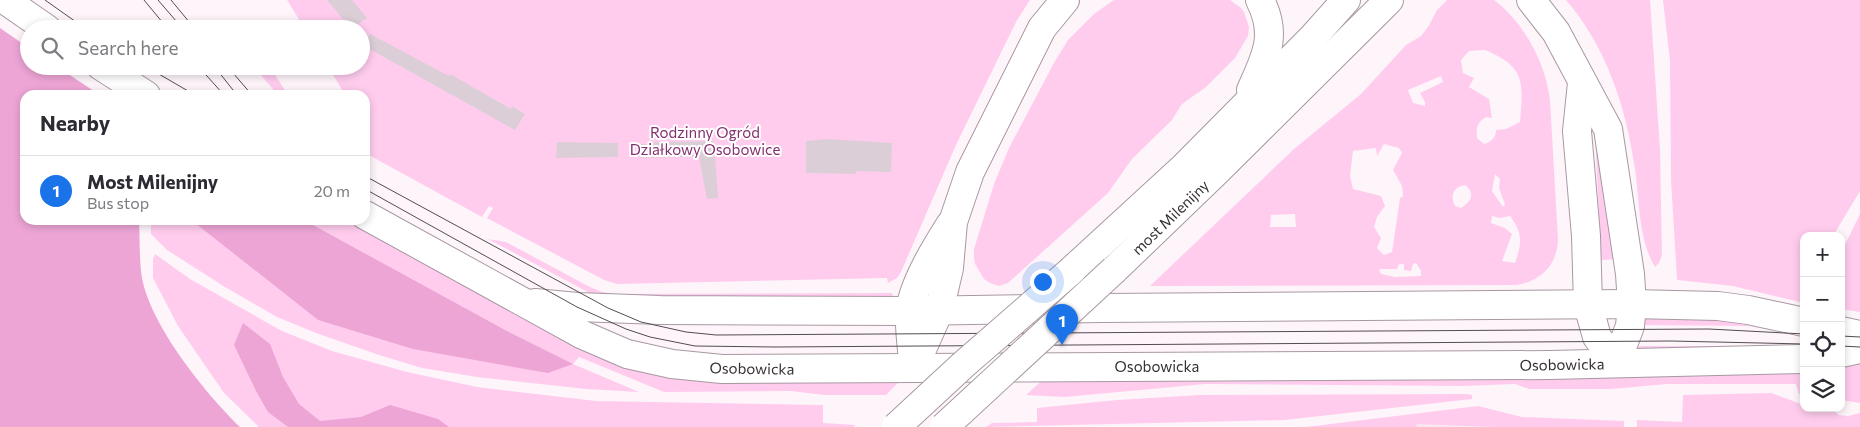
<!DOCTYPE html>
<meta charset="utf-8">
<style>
:root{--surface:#fff;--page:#f7f7f7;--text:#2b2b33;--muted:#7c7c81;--line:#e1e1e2;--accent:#1a73e8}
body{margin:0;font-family:Commissioner,sans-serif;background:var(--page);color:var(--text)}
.controls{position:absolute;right:15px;bottom:15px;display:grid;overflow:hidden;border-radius:10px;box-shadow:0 2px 8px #0003}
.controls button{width:45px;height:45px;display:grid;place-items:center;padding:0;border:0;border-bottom:1px solid var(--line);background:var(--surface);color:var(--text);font:25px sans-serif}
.you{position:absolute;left:1042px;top:281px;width:18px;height:18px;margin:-12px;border:4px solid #fff;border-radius:50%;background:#1a73e8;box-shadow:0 0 0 8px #1a73e833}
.badge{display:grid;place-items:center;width:32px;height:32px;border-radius:50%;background:var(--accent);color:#fff;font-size:16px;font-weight:700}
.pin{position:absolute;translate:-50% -41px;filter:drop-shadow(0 1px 2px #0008)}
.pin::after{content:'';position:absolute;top:26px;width:18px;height:15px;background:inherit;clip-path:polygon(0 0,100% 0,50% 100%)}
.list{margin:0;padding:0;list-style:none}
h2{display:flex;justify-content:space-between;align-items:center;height:65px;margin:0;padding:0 20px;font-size:21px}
h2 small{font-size:16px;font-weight:400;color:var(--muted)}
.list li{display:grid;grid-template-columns:32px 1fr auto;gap:15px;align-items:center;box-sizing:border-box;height:70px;padding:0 20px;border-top:1px solid var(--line)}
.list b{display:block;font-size:19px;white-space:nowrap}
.list p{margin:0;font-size:16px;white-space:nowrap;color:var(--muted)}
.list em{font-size:16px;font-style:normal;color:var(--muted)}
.icon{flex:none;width:28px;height:28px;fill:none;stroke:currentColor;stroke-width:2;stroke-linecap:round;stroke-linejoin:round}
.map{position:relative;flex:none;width:1860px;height:427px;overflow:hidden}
.search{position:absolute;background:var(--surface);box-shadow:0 2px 8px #0003;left:20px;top:20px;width:350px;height:55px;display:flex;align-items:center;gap:12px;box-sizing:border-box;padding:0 18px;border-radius:28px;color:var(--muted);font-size:19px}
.panel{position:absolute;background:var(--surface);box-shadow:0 2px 8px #0003;left:20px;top:90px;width:350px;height:135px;border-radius:15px}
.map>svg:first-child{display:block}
.built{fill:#f9e7f2}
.green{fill:#fce;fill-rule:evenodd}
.forest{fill:#eda5d6}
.building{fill:#dcced7}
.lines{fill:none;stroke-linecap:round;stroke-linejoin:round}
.minor-casing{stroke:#a799a2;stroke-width:30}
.major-casing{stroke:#a799a2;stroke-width:30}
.minor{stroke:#fff;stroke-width:28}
.major{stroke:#fff;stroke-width:28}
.tram{stroke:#534c51;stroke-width:1}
.major-bridge-casing{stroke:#a799a2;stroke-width:30;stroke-linecap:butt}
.major-bridge{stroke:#fff;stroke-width:28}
.labels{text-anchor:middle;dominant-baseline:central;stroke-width:4;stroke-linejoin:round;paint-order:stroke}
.park-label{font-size:15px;fill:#83306e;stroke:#fff}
.street-label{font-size:15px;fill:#363034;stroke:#fff}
</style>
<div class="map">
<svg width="1860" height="427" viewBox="0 0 1860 427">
<rect width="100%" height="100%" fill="#fef5fb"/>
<path class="built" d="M1416 424H1448L1496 427H1416Z"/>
<g class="green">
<path d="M287 0H1030L1016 22 956 145 901 272 897 278 888 283 887 278 617 284 604 280 487 218 493 208 489 206 482 217 365 153V95H345L328 66H361V29H305Z"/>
<path d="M1114 0H1230L1241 8 1244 12 1249 27 1248 36 1235 58 1206 87 1182 104 1172 120 1132 159 1108 193 1008 283 999 286 990 283 984 279 975 264 974 258V249L994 184 1009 148 1055 61 1068 40 1094 14Z"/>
<path d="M1447 0H1494C1524 22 1546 64 1550 100L1558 240C1557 265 1541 281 1517 285L1150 286 1294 149 1361 94 1406 45 1421 36 1428 27 1437 10ZM1485 50C1526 67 1523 82 1520 122L1506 129 1496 130C1496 138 1491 142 1484 144L1477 138C1476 128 1477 123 1486 117L1492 118 1489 99 1469 87 1474 78 1463 73 1461 60 1469 51ZM1441 76 1443 82 1420 93 1425 102V106L1413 103 1408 90ZM1384 144 1399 148 1402 153 1393 170 1402 186 1403 196 1400 198 1392 252 1384 255 1377 248 1381 238 1374 227 1377 217 1385 206 1381 196 1353 189 1350 176 1353 151 1376 148 1377 156ZM1495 174 1500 179 1499 188 1505 204 1503 207 1492 191ZM1465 185C1476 193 1471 202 1461 208L1455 206C1450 196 1453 187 1465 185ZM1295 214 1296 227H1270L1271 215ZM1492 216 1500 218 1510 216C1523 233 1522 243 1515 263L1502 261 1512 234 1505 228 1491 223ZM1416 263 1421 271V276L1395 277 1381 274 1379 269H1397L1399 264H1404V270L1411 271 1413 264Z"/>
<path d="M1566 0H1650L1660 150 1662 255 1659 263 1655 267C1637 237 1640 196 1634 163 1625 104 1605 45 1566 0Z"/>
<path d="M1663 0H1860V191L1833 236H1804V303L1733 286 1677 280 1671 180 1670 61Z"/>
<path d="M270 67 288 95H278L260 74Z"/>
<path d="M1595 133 1618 259 1601 260Z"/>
<path d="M1860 214V312L1841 309V253Z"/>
<path d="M151 220H191L318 320 572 364 509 332 304 220H345L470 289 473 285 586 347 903 378 886 395H824L791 391 664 392 579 357 573 364 639 392 586 389 477 377 422 368 379 355 316 333 277 317 225 287 167 250 151 234Z"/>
<path d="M488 239 506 242 588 286 602 292 616 294 892 293 893 296 599 298Z"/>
<path d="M155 254 190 279 282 331 332 351 407 372 477 387 596 401 823 405V423L856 425 853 427H259L224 393 178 326 153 278V259Z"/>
<path d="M1677 315 1749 324 1746 326 1637 325 1638 318Z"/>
<path d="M1631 346H1758L1762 348 1642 351Z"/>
<path d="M1860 363V403L1841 400V365Z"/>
<path d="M1804 369V395L1799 394 1796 384H1667L1611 389H1529L1515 384 1462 386 1205 384 1065 397 1026 395 1048 375Z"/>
<path d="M1771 393 1804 405V408L1833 410 1839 415 1848 416 1860 413V427H1637V420L1682 422 1683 395Z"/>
<path d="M1467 394 1472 395V399L1285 420 986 427 992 423 1037 422V408L1117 400 1200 395Z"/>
<path d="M1478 406 1522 417 1624 421V427H1496L1417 424 1416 427H1306Z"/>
</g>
<g class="forest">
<path d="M0 28 29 48V66H56L100 95H25V220H139C140 239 139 259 142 278 151 326 205 393 240 427H0Z"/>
<path d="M191 220H304L509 332 573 364 548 373 413 349 318 320Z"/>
<path d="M243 323 270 344 283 377 299 404 320 421 361 417 390 405 438 419 449 427H288L268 412 256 391 234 345Z"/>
</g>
<g class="building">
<path d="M327 0H352L367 18 351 29Z"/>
<path d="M370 34 449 76 450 74 511 109 512 106 525 114 515 130 364 46Z"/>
<path d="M827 139 892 143 891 172 856 171V174L806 173V141Z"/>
<path d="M714 141 718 198 707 199 699 157 640 158V144H654V142Z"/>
<path d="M557 142 618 143V157L556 158Z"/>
</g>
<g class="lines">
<defs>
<g id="minor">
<path d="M5 0 47 29"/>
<path d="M101 66 146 95"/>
<path d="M365 215 583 335 627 354 672 364 722 369 1550 365 1804 359"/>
<path d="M535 303 577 307 660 310 910 311 1103 308 1632 304 1718 306 1748 310 1804 322"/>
<path d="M1841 331 1860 335"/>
<path d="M1841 353 1860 349"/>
</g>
<g id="major">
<path d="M1531 0 1556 32 1608 129 1630 274 1632 304 1630 326 1616 363"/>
<path d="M1582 83 1577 131 1586 236 1588 305 1597 337 1616 363"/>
<path d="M1251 90C1266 57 1278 35 1260 0"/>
<path d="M1072 270 1183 168 1313 37 1346 0"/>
<path d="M1114 270 1217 171 1389 0"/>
<path d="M913 362C912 346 909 329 910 312 912 286 936 247 950 225"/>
<path d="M914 367 939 311 949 268 953 222 970 172 1042 28 1065 0"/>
</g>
</defs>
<use href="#minor" class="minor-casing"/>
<use href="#major" class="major-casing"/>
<use href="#minor" class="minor"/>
<use href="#major" class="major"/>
<g class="tram">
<path d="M45 0 86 29"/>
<path d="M144 0 168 29"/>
<path d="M158 0 183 29"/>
<path d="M171 0 195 29"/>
<path d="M145 66 195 95"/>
<path d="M198 66 224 95"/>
<path d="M214 66 237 95"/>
<path d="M227 66 252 95"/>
<path d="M365 176 608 308 641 322 686 332 716 335 1709 329 1804 334"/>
<path d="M365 189 577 307 626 329 650 337 695 346 775 347 1671 341 1804 344"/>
<path d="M1841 336 1860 337"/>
<path d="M1841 346 1860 347"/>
</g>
<defs>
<g id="major-bridge">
<path d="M896 427 963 365 1072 270"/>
<path d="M944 427 1114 270"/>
</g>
</defs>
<use href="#major-bridge" class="major-bridge-casing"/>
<use href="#major-bridge" class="major-bridge"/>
</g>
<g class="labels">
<g class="park-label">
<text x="705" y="132">Rodzinny Ogród<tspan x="705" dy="17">Działkowy Osobowice</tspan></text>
</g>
<g class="street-label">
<text transform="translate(1170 217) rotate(-44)">most Milenijny</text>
<text transform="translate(1562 364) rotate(-1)">Osobowicka</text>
<text x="1157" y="366">Osobowicka</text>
<text transform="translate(752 368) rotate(1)">Osobowicka</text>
</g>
</g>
</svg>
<div class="controls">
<button>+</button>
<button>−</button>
<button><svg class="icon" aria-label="locate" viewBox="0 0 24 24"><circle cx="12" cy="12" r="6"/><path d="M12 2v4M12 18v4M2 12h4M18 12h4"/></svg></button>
<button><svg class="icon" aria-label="layers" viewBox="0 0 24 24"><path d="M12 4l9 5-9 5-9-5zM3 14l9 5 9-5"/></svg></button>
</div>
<div class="you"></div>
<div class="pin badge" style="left:1062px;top:345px">1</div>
<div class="search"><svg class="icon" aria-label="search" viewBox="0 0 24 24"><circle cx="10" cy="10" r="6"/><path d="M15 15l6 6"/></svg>Search here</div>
<section class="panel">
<h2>Nearby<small></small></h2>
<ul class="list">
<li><span class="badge">1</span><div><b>Most Milenijny</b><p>Bus stop</p></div><em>20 m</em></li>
</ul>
</section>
</div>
